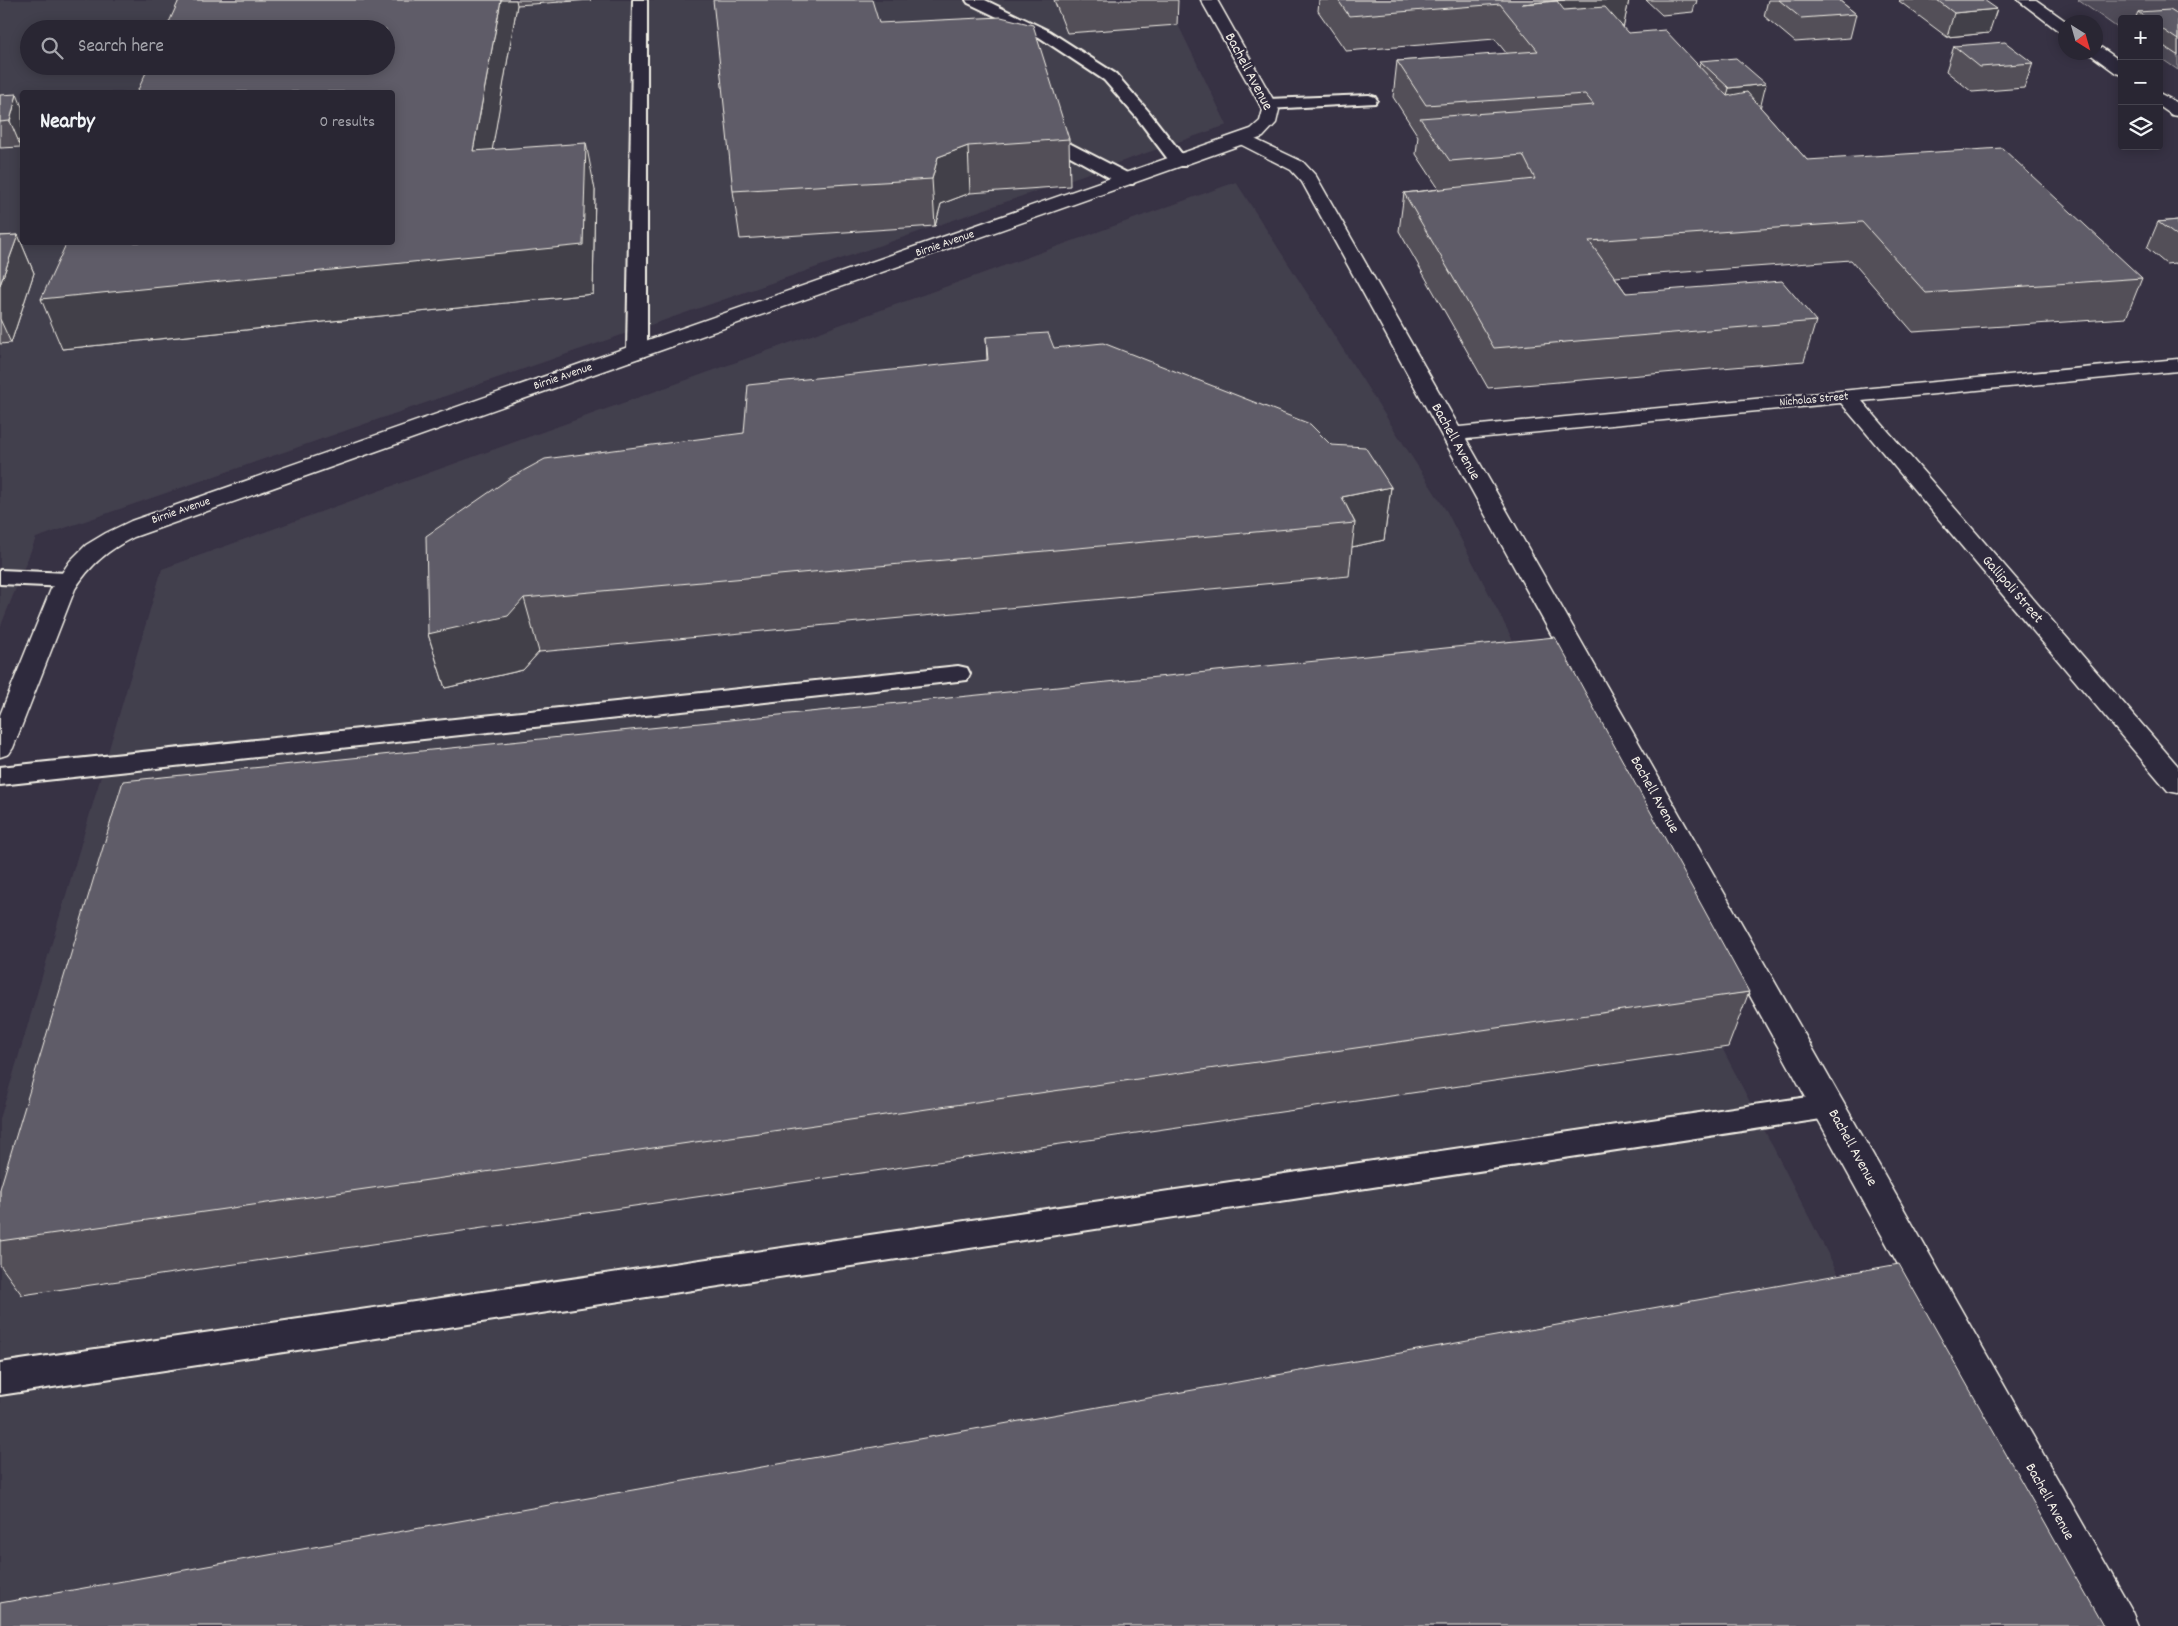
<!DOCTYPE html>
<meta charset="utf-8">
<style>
:root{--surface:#292633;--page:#312e3b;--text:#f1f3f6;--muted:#a5a5ac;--line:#45434e}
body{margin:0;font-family:Dekko,sans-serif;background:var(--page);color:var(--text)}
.controls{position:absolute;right:15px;top:15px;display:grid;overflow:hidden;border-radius:5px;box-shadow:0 2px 12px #0003}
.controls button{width:45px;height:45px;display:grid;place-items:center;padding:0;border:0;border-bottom:1px solid var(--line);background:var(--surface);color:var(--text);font:25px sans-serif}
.compass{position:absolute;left:2058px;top:15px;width:45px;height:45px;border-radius:50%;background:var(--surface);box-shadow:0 2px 12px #0003;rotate:143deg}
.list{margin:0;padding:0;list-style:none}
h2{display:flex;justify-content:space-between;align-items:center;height:65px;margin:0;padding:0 20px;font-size:21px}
h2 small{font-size:16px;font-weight:400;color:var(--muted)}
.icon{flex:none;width:28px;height:28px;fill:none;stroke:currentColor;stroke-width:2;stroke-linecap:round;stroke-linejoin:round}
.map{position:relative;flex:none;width:2178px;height:1626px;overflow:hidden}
.search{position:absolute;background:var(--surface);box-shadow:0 2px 12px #0003;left:20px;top:20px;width:375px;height:55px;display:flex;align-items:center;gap:12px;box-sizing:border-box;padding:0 18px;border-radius:28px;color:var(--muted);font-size:19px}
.panel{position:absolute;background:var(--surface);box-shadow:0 2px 12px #0003;left:20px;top:90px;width:375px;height:155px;border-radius:5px}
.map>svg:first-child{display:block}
.built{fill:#433f4e;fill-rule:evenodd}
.green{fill:#504b59;stroke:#a29ea0}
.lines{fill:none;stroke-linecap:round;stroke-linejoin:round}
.lane-casing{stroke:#f4f1e8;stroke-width:4}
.street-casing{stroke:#f4f1e8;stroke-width:3}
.secondary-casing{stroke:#f4f1e8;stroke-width:3}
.lane{fill:#2f2a3d;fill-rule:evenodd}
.street{fill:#2f2a3d;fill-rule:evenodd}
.secondary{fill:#2f2a3d;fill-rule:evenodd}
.wall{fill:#524f59;stroke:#f4f1e8}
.shaded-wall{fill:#424048;stroke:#f4f1e8}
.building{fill:#5f5c67;stroke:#f4f1e8}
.labels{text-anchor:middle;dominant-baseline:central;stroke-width:4.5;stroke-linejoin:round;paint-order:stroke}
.far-street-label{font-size:12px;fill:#f4f1e8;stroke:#2f2a3d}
.street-label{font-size:15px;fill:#f4f1e8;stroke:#2f2a3d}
</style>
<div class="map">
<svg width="2178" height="1626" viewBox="0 0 2178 1626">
<rect width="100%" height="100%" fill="#373244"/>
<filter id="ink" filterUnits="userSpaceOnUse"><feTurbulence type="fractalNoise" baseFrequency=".02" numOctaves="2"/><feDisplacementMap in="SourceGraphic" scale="10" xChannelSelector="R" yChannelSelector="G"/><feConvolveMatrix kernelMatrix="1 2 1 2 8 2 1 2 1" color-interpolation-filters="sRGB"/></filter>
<g filter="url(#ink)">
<g class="built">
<path d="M0 0H1166L1227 125 36 538 0 628ZM29 29H386V66H29ZM22 92H392V242H22Z"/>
<path d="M1236 182 1447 512 2019 1626H0V1119L162 569Z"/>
</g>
<path class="green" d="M2078 0H2178V70L2159 57V19H2122V31Z"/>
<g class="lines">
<defs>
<g id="lane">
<path d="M633 0H647V352L644 356 637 358 630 356 627 352Z"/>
<path d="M966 0H985L1049 31 1116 74 1149 112 1185 158 1187 162 1185 166H1173L1137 118 1104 80 1039 37 968 3Z"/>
<path d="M1369 95 1375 97 1377 100 1375 103 1268 109 1262 107 1260 104 1262 101 1268 99Z"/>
<path d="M1067 142 1133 176 1136 180 1133 184H1121L1061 151 1059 147 1061 143Z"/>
<path d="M0 570 68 573 76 575 79 580 76 585 68 587 0 584Z"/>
<path d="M958 666 967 668 970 674 967 680 0 785V767Z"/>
<path d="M1828 1094 1839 1097 1843 1106 1839 1115 1828 1118 0 1395V1363Z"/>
</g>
<g id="street">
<path d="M2018 0H2036L2067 22H2066V34L2060 32Z"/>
<path d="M2096 46 2102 48 2122 62V75L2116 73 2090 54 2089 52H2096Z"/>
<path d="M2159 93 2178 103V116L2172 115 2159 106Z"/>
<path d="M1244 134 1303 162 1316 176 1459 427 2178 359V371L1862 401 2178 766V793L2168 791 1841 403 1466 439 2133 1612 2139 1626H2097L1302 182 1291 170 1238 143 1235 139 1238 135Z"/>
</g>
<path id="secondary" d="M1201 0H1217L1279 110 1276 123 1263 137 134 537C108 550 90 565 75 589L13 748 9 754 0 757V715L51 589 70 561 86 545 106 533 131 521 1251 129 1260 121 1263 110Z"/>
</defs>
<use href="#lane" class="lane-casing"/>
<use href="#street" class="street-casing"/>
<use href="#secondary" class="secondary-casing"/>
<use href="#lane" class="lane"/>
<use href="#street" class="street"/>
<use href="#secondary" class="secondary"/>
</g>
<g class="wall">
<path d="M179 0H591L517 5 492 149 595 190 593 294 62 349Z"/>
<path d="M1054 0H1178L1177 25 1067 33Z"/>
<path d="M1319 0H1629L1623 28 1628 33 1699 66 1700 61 1760 107 1807 160 2142 278 2126 318 1913 332 1851 260 1615 277 1626 293 1816 321 1804 361 1488 388 1399 231 1404 193 1439 189 1416 154 1418 136 1393 97 1397 61 1507 54 1495 39 1346 51 1318 11Z"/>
<path d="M1646 0H1697L1696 4H1695L1693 12 1662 15Z"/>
<path d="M1768 0H1839L1856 14 1850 38 1795 42 1764 16Z"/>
<path d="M1900 0H1984L1989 33 1947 37 1899 1Z"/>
<path d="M2138 12 2178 15V55H2177L2159 43V19H2135Z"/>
<path d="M879 23 1069 139 1070 186 970 193 941 204 935 226 740 239 733 191Z"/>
<path d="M1954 46 2033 63 2024 88 1972 92 1946 71Z"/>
<path d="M0 95 21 147 0 148Z"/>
<path d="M2178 220V265L2175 263 2166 264 2147 248 2158 222Z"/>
<path d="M18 235 34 273 11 343 0 344V236Z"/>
<path d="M986 337 1054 348 1331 445 1391 487 1384 540 1352 547 1349 576 539 652 523 670 445 688 428 634 744 433 987 360Z"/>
<path d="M1749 992 1728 1047 22 1295 0 1265V1189Z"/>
</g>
<g class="shaded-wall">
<path d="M501 0H516L517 5 484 198 473 151Z"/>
<path d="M1565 0H1629L1623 29 1522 4Z"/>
<path d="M1997 9 1989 33 1947 37 1954 13Z"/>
<path d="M1766 84 1760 109 1723 113 1729 88Z"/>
<path d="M17 94 22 107V139L21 147 10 121Z"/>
<path d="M586 143 595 190 593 294 62 349 41 299Z"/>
<path d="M968 146 970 193 941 204 935 226 932 179 938 157Z"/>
<path d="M18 235 34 273 11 343 0 319V285Z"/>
<path d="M1391 487 1384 540 1352 547 1355 523 1342 497Z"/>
<path d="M524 598 539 652 523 670 445 688 428 634Z"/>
</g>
<g class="building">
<path d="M179 0H501L473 151 586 143 583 245 41 299 67 242H392V92H137L149 66H386V29H166Z"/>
<path d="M713 0H872L879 23 1001 17 1033 25 1069 139 968 146 938 157 932 179 733 191Z"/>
<path d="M1338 0H1565L1522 4 1557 1 1564 10 1605 7 1628 33 1665 30 1727 96 1747 92 1807 160 2002 148 2142 278 1926 293 1862 222 1589 241 1626 293 1782 281 1816 321 1494 348 1404 193 1535 179 1523 155 1450 161 1420 118 1594 105 1585 94 1426 105 1397 61 1538 51 1500 4 1349 16Z"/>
<path d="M1779 0H1839L1856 14 1801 18Z"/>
<path d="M1937 0H1984L1997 9 1954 13Z"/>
<path d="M2170 10 2178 15V40L2159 27V19H2147L2138 12Z"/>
<path d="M2005 42 2033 63 1980 67 1954 46Z"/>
<path d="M1736 58 1766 84 1729 88 1700 61Z"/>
<path d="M17 94 10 121 0 122V95Z"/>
<path d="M2178 220V237L2158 222Z"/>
<path d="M18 235 0 285V236Z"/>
<path d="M1048 333 1054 348 1103 343 1310 424 1331 445 1365 447 1391 487 1342 497 1355 523 524 598 508 616 428 634 426 536 510 478 545 459 744 433 748 385 988 360 986 337Z"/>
<path d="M1555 637 1749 992 0 1241V1189L123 781Z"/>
<path d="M1899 1264 2103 1626H0V1603Z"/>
</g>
</g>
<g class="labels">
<g class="far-street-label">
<text transform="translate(945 244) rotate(-19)">Birnie Avenue</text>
<text transform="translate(563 377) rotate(-19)">Birnie Avenue</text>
<text transform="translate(1814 400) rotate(-5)">Nicholas Street</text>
<text transform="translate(181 511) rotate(-19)">Birnie Avenue</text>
</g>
<g class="street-label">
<text transform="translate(1248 72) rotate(62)">Bachell Avenue</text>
<text transform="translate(1455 442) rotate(61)">Bachell Avenue</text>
<text transform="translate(2012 590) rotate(49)">Gallipoli Street</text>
<text transform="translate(1654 795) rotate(61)">Bachell Avenue</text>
<text transform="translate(1852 1148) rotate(61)">Bachell Avenue</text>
<text transform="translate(2049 1502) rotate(61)">Bachell Avenue</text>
</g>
</g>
</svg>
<div class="controls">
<button>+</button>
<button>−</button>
<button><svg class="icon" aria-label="layers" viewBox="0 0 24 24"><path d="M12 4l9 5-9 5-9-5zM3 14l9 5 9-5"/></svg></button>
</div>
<svg class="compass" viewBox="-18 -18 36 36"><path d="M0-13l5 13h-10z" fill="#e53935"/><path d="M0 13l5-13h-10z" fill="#a5a5ac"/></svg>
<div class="search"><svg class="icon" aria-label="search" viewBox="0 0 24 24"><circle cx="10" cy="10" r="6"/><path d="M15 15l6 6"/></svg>Search here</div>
<section class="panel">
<h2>Nearby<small>0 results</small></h2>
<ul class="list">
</ul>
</section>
</div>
